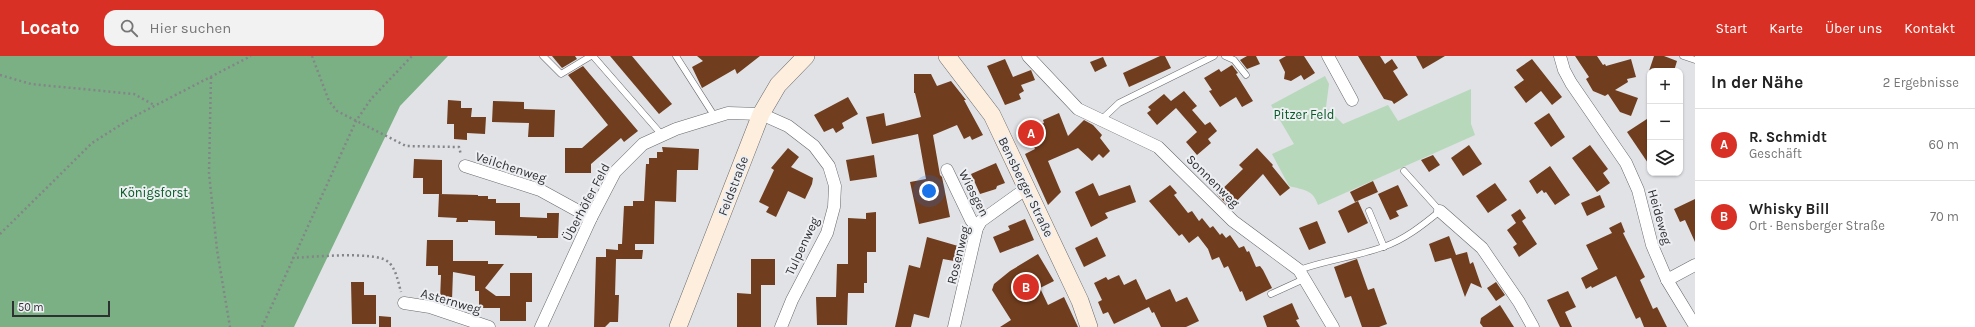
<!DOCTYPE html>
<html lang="de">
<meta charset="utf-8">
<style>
:root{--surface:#fff;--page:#f2f2f2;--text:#222;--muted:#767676;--line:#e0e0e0;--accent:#d93025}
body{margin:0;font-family:Karla,sans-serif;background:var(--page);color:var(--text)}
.controls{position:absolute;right:12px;top:12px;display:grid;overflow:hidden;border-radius:8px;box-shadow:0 1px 3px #0004}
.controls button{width:36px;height:36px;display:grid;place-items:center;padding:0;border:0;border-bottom:1px solid var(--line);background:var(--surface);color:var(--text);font:20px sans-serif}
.scale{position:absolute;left:12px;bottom:10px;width:98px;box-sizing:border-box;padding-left:4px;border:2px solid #2f3032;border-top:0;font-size:11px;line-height:14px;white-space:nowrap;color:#2f3032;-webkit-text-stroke:3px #eeeff3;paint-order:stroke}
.you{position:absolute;left:929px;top:135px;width:14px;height:14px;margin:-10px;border:3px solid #fff;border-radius:50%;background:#1a73e8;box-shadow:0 0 0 6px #1a73e833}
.badge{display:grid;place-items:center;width:26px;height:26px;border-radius:50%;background:var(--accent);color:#fff;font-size:13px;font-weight:700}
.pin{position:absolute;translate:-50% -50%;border:2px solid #fff;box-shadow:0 1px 4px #0006}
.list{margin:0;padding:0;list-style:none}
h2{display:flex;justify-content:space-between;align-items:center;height:52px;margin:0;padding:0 16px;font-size:17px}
h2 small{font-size:13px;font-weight:400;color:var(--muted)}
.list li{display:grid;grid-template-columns:26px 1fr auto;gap:12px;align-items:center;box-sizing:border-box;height:72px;padding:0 16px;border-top:1px solid var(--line)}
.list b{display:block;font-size:15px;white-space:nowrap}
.list p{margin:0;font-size:13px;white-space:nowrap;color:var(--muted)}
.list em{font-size:13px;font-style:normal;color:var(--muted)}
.icon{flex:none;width:22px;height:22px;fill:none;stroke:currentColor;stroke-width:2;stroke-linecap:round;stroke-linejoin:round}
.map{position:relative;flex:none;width:1695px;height:271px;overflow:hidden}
header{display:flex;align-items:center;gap:24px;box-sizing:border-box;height:56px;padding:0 20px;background:var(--accent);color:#fff}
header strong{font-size:19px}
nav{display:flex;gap:22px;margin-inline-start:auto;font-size:14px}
.search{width:280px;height:36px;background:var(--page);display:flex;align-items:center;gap:10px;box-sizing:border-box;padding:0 14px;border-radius:12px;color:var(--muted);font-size:15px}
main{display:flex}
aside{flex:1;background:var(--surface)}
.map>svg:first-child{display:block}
.green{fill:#b7d8bb}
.forest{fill:#7bb084}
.building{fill:#703d1e}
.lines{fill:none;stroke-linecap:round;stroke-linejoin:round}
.lane-casing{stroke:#67696c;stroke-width:7}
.street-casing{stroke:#67696c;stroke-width:13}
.secondary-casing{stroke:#67696c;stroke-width:18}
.path{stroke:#848588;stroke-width:2.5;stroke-dasharray:2 3;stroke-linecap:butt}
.lane{stroke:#fff;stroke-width:6}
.street{stroke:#fff;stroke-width:12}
.secondary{stroke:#feeede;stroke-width:17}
.labels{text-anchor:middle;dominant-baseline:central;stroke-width:4;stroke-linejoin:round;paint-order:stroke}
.park-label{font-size:13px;fill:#055b24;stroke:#eeeff3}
.street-label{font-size:13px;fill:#2f3032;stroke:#eeeff3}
</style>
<header>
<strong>Locato</strong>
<div class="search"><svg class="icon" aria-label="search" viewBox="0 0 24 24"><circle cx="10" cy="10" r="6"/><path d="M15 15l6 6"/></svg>Hier suchen</div>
<nav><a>Start</a><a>Karte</a><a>Über uns</a><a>Kontakt</a></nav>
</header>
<main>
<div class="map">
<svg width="1695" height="271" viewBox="0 0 1695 271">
<rect width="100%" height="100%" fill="#e0e2e6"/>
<path class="green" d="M1325 20 1329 28 1326 51 1343 68 1388 49 1398 65 1471 33V68L1475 79 1318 149C1313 133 1303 134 1289 130L1272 98 1294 88 1271 49Z"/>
<path class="forest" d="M0 0H448L400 50 294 271H0Z"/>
<g class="building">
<path d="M552 0H575L577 3 562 12Z"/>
<path d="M610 0H632L672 48 659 58Z"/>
<path d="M697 0H760L737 18 735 13 702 32 692 11 703 5Z"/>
<path d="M1160 0H1165L1171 12 1129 31 1123 17Z"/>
<path d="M1247 0H1256L1260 8 1247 13 1240 4Z"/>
<path d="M1286 0H1304L1315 17 1304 24 1301 19 1291 25 1284 23 1285 16 1279 4Z"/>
<path d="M1358 0H1380L1385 8 1392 3 1398 12 1393 15 1408 39 1394 48 1392 45 1384 43Z"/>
<path d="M1416 0H1445L1423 13Z"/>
<path d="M1575 0H1597L1603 9 1605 8 1606 10 1631 3 1636 21 1627 23 1628 26 1615 34 1638 42 1631 60 1620 56 1608 38 1605 40 1593 35 1586 23 1589 21Z"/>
<path d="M1654 0H1664L1677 5 1674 15H1649Z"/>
<path d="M1103 1 1107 10 1095 16 1090 6Z"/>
<path d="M1005 3 1013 21 1031 14 1035 24 1021 29 1024 35 1019 38 1021 43 1005 49 987 10Z"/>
<path d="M1532 3 1562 41 1552 49 1541 35 1526 47 1514 31 1524 24 1516 14Z"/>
<path d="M1232 9 1238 17 1236 18 1253 45 1242 51 1236 41 1220 51 1209 35 1212 34 1204 22 1219 13 1221 16Z"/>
<path d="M583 10 638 75 624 86 621 82 591 108V117H565V92H582L608 69 568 19Z"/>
<path d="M914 18H931L937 30 951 25 966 44H964L983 79 972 84 970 80 964 83 957 69 933 79 940 119 942 121 950 161 919 168 910 126 926 123 918 78 872 88 866 61 884 57 886 70 921 61 915 37H914Z"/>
<path d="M1184 35 1197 50 1192 54 1205 69 1210 66 1217 75 1208 83 1211 87 1197 99 1186 86 1197 76 1176 52 1157 69 1147 57 1151 54 1148 51 1164 38 1171 45Z"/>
<path d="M848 41 858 58 842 67 844 72 836 77 833 72 824 76 814 59Z"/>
<path d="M448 44 461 45V52H472L471 61H486L485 78 467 77V84L454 83V68H447Z"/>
<path d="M493 45 524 46V53L555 54 554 81H528L529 67 492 66Z"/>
<path d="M1059 57 1068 80 1084 64 1093 69 1102 79 1100 82 1110 95 1103 102 1099 98 1092 105 1078 92 1048 105 1061 136 1048 149 1025 98 1035 93 1026 74 1044 67 1043 64Z"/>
<path d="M1549 57 1565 81 1551 91 1534 67Z"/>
<path d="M1650 61V110L1627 76Z"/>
<path d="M1469 89 1482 108 1463 120 1451 102Z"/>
<path d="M1590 89 1608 113 1603 117 1610 127 1597 136 1572 102Z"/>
<path d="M662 91 699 93 698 114H677L676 146 655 145 654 188H635V194H643L642 203H616L615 239H619L618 266H610L605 271H594L596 201H606V193L618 194V188H622L624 150H633V145H644L646 108H649V102H657V96H663Z"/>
<path d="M788 92 799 101 791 111 813 122 812 128 805 143 788 135 776 161 766 156 769 151 759 146 774 114 771 112Z"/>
<path d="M1257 92 1273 109 1272 110 1290 132 1280 140 1263 118 1230 152 1217 138 1243 113 1239 109Z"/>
<path d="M874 99 877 121 850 125 846 104Z"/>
<path d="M1433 99 1440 109 1429 116 1421 104Z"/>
<path d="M414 103 442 104V138H423V122H413Z"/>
<path d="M996 107 1005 127 997 130 996 133 980 138 971 118Z"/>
<path d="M1550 110 1570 139 1555 149 1546 136 1544 137 1542 134 1537 138 1529 125Z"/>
<path d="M1373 125 1378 136 1355 146 1350 136Z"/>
<path d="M1093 127 1099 140 1130 129 1136 146 1105 157 1108 162 1091 171 1075 136Z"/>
<path d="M1495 127 1507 144 1488 157 1476 140Z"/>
<path d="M1170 129 1177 137 1174 139 1188 157 1192 155 1199 165 1202 162 1210 172 1213 170 1220 179 1222 177 1226 182 1230 179 1239 192 1244 190 1247 196 1249 195 1256 211 1260 210 1263 214 1272 232 1246 245 1242 235 1240 236 1228 210 1224 212 1219 201 1212 204 1208 193 1198 180 1189 187 1182 178 1179 180 1149 145Z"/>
<path d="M1398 129 1408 150 1396 155 1399 160 1390 164 1378 138Z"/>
<path d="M439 138 478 139V140H488V143H496V147H520V161L547 162V157H559L558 182H537V180L495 179V165L468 164V166H456L457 162 438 161Z"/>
<path d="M1600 139 1605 151 1587 160 1581 147Z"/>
<path d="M1695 143V186L1685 164 1680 166 1674 153Z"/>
<path d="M1358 145 1368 167 1348 177 1338 155Z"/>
<path d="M1520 153 1526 162 1522 165 1537 188 1519 201 1513 191 1517 188 1507 174 1516 167 1511 159Z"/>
<path d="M876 156V196H867V227H864V237H848L847 269H817L816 241H836L837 208H848V162L866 163V157Z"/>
<path d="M1025 163 1034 184 1000 197 993 181 1010 174 1008 170Z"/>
<path d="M1317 165 1326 187 1309 194 1299 172Z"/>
<path d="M1621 166 1625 176 1623 177 1645 221 1640 224 1653 253 1657 251 1667 271H1644L1640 261 1636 263 1616 220 1592 232 1591 230 1586 233 1581 222 1598 213 1586 189 1612 177 1609 172Z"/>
<path d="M1449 180 1456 199 1467 196 1470 208 1473 206 1482 232 1471 227 1465 241 1451 202 1435 206 1429 188Z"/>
<path d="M927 181 958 190 954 205 943 203 929 262 914 258 911 271H895L909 209 920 212Z"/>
<path d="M1097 181 1106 200 1084 211 1075 192Z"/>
<path d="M427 184H453V205H488V208H504L485 232 496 240H510V217H532V246H526V265H500V252H479V235H475V220L453 216 452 244H440L441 219H438V210H426Z"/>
<path d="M1038 198 1054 225 1040 232 1048 249 1064 241 1078 271H1000L1011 264 992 234 994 228 1010 215Z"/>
<path d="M751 203H775V229H761V271H737V237L751 238Z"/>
<path d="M1357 203 1368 234 1374 232 1387 268 1379 271H1362L1351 240 1345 242 1334 211Z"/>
<path d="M1119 219 1124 229 1136 223 1147 246 1146 244 1170 233 1176 246 1187 241 1199 265 1186 271H1161L1154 256 1152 257 1149 251 1114 268 1108 256 1103 258 1098 246 1102 244 1094 227 1106 221 1108 224Z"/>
<path d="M351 226H364V239H376V268H352Z"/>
<path d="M1496 226 1505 239 1496 245 1487 232Z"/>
<path d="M1568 235 1576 251 1565 256 1572 271H1560L1547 244Z"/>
<path d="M1292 247 1299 263 1296 264 1300 271H1267L1263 260Z"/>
<path d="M1500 249 1514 271H1483L1480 267 1481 262Z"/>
<path d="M379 260 391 261V271H379Z"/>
</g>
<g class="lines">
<defs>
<g id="lane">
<path d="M543 0 561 18 591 0"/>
<path d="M593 0 662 79"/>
<path d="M676 0 715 61"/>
<path d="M1225 0 1234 4 1246 19"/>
<path d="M1683 0 1695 4"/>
<path d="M1102 63 1119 47 1214 0"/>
<path d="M1369 155 1384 191"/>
<path d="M1299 214C1326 204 1355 201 1383 191 1404 184 1423 169 1440 155L1404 115"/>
<path d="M1271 238 1304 223"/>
</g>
<g id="street">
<path d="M1028 0 1078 53 1158 91 1233 165 1299 214 1333 271"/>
<path d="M1328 0 1352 44"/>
<path d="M1560 0 1564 14 1571 27 1626 107 1638 134 1652 189 1667 224 1695 270"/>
<path d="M465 110 540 134 591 162"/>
<path d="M947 114 971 164 977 172"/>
<path d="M1440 155 1482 192 1519 246 1533 271"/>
<path d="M1667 224 1695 209"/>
<path d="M404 247 430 251 489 271"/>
<path d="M541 271 591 162 615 116 643 88 676 73 728 57 761 58 788 70 814 90 829 110 835 130 834 151 827 177 792 244 781 271"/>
<path d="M954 271 977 172 981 165 1027 132"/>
</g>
<g id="secondary">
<path d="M947 0 992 59 1080 245 1089 271"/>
<path d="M678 271 761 58 778 29 806 0"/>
</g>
</defs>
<use href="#lane" class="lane-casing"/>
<use href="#street" class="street-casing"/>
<use href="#secondary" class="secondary-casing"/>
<g class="path">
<path d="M312 0 329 45 337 55 406 90 459 91 461 99"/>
<path d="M0 19 31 28 134 38 154 49"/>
<path d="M211 21 209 117 217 194 230 271"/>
<path d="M0 178 92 87 133 61 251 0"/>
<path d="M292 202C312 201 373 195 387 205 396 211 398 226 401 236"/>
<path d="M262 271 356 65 371 43 412 0"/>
</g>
<use href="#lane" class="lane"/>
<use href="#street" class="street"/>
<use href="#secondary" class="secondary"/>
</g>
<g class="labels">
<g class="park-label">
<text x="1304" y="58">Pitzer Feld</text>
<text x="154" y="136">Königsforst</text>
</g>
<g class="street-label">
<text transform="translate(511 111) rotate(18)">Veilchenweg</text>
<text transform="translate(1213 125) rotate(45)">Sonnenweg</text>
<text transform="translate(733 130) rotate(-69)">Feldstraße</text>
<text transform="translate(1026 131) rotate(64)">Bensberger Straße</text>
<text transform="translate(974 137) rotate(63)">Wiesgen</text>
<text transform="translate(586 146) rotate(-62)">Überhöfer Feld</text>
<text transform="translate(1660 161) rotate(74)">Heideweg</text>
<text transform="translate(802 190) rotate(-65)">Tulpenweg</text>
<text transform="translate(958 199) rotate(-76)">Rosenweg</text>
<text transform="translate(451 245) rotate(16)">Asternweg</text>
</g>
</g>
</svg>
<div class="controls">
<button>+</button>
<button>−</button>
<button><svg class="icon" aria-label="layers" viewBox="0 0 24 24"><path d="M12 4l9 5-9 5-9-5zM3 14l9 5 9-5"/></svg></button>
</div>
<div class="scale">50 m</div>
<div class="you"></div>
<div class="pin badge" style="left:1031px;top:77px">A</div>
<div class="pin badge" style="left:1026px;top:231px">B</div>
</div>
<aside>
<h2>In der Nähe<small>2 Ergebnisse</small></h2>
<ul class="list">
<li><span class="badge">A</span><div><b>R. Schmidt</b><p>Geschäft</p></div><em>60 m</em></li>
<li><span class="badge">B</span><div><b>Whisky Bill</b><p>Ort · Bensberger Straße</p></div><em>70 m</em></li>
</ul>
</aside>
</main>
